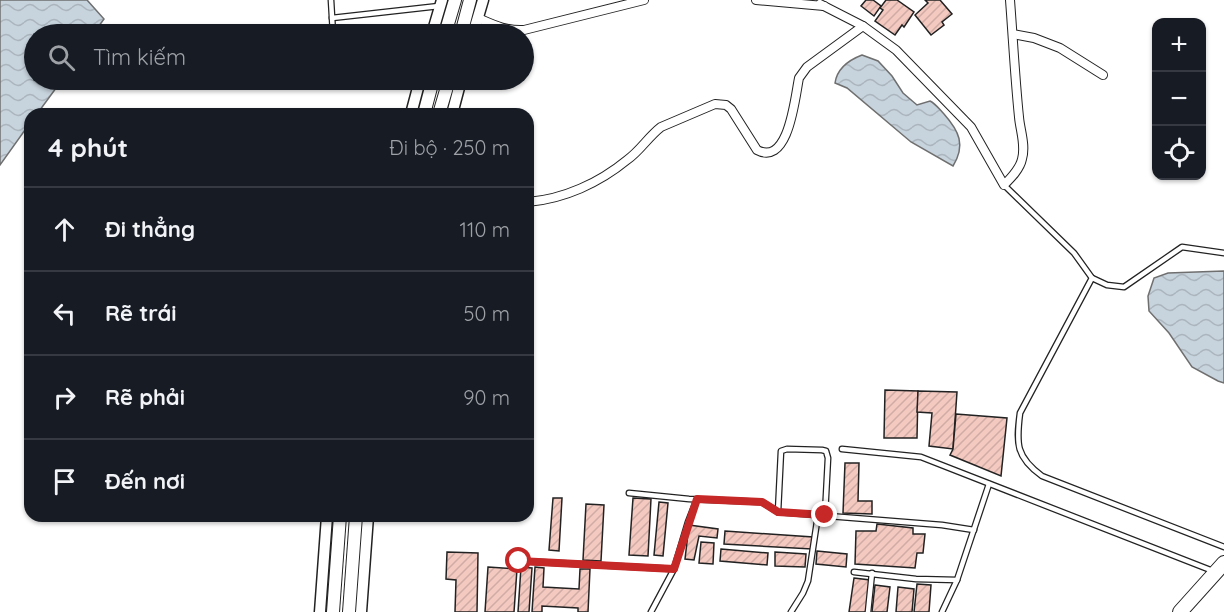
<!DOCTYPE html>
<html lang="vi">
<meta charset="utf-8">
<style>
:root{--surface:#171b24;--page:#242831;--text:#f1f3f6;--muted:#9ea1a6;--line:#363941}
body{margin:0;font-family:Quicksand,sans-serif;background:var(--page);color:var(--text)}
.controls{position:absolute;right:18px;top:18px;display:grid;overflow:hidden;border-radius:12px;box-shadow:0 2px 4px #0004}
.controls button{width:54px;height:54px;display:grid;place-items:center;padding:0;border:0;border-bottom:2px solid var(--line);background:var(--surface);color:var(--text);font:30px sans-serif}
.stop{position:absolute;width:18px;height:18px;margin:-14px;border:4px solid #c62828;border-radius:50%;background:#fff}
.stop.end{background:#c62828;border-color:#fff;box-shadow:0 2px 6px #0008}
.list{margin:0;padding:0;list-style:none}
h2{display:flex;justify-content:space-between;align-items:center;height:78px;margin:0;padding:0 24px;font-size:26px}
h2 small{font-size:20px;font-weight:400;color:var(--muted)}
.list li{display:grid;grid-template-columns:39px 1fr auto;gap:18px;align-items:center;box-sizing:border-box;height:84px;padding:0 24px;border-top:2px solid var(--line)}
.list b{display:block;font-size:22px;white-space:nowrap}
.list em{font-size:20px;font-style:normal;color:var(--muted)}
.icon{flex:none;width:33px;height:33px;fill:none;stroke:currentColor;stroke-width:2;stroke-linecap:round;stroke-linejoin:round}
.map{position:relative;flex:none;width:1224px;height:612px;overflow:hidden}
.search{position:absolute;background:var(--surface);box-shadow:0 2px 4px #0004;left:24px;top:24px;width:510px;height:66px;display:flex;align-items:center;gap:15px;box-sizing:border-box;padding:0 21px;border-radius:33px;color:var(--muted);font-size:22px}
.panel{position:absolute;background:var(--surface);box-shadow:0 2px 4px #0004;left:24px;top:108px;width:510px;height:414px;border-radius:18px}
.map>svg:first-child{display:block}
.water{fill:url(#water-waves);stroke:#6f6f6f;stroke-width:1.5}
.building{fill:url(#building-hatch);stroke:#222;stroke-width:1.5}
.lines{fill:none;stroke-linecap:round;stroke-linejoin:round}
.service-casing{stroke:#222;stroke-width:7}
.minor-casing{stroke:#222;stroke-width:10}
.tertiary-casing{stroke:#222;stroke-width:13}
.secondary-casing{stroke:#222;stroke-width:14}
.trunk-casing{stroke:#222;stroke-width:16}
.service{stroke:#fff;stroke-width:4.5}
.minor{stroke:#fff;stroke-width:8}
.tertiary{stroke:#fff;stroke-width:10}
.secondary{stroke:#fff;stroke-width:12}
.trunk{stroke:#fff;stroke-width:14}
.route{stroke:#c62828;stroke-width:8}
</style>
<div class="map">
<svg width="1224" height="612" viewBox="0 0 1224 612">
<defs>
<pattern id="water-waves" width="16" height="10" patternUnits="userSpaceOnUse" patternTransform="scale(1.5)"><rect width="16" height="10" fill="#c7d3dd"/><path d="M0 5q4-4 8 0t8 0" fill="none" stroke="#abb5bd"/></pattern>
<pattern id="building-hatch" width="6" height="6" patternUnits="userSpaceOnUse" patternTransform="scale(1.5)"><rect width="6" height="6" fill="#f3c9c0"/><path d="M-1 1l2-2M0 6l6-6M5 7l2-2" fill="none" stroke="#d0aca5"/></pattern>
</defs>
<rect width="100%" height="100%" fill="#fff"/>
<g class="water">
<path d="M0 0H87L104 19 93 34H34V80H62L37 114H30V123L0 165Z"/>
<path d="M862 55 878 61 892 76 903 93 917 105 930 101C936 104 939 109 944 114 959 131 966 145 953 166L911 142 847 88 835 83C837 69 849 60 862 55Z"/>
<path d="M1224 271V383L1218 381 1192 367 1169 333 1149 311 1148 296 1154 278 1168 273Z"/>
</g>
<g class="building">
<path d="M866 0H873L881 6 874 16 861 6Z"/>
<path d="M886 0H897L914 12 904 27 902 25 895 35 875 21 883 10 880 8Z"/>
<path d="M925 0H940L952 14 942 22 944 25 931 35 915 15 928 3Z"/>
<path d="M885 390 918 391 917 438H884Z"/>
<path d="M918 391 957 392 953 449 929 446 932 413 917 412Z"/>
<path d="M956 414 1007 418 1001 476 950 455 953 449Z"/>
<path d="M845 463H859L858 501H872V514L843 513Z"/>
<path d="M553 498H562L559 551 549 550Z"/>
<path d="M633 498 651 499 648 556 629 555Z"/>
<path d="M659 502 668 503 663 556 654 555Z"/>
<path d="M586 504 604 505 601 561 583 560Z"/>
<path d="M877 524 913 528V534H925L923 553H917L915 568 855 564 856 531H876Z"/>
<path d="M689 525 718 529 717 538 699 536 694 560 685 559Z"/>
<path d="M725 531 813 537 812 549 724 544Z"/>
<path d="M701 542 714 543 713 564 699 563Z"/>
<path d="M721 549 768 553 767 565 720 561Z"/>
<path d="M817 551 847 554 846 567 816 564Z"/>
<path d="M447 552 478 553 477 612H455L456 580 446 579Z"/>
<path d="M775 552 806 554 805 567 775 566Z"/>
<path d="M488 567 517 569 514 612H485Z"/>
<path d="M521 567 532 568 529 612H518Z"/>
<path d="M535 567 544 568 543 587 579 589 580 569H590L588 612H578V608L542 606V612H532Z"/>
<path d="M854 578 870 580 866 612H849Z"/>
<path d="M917 584 931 585 929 612H914Z"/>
<path d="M875 585 890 587 887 612H872Z"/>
<path d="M898 587 914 589 912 612H896Z"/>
</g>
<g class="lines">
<defs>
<g id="service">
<path d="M331 0 333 34"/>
<path d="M332 18 439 6"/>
<path d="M1004 185 1074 253 1092 278 1020 413C1016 444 1016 457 1042 476L1224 547"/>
<path d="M1092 278 1107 285 1124 287 1182 247 1224 253"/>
<path d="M842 449 921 457 1213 571"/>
<path d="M629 493 689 499 762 502 778 512 942 525 974 530"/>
<path d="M778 512 781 451 787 449 822 450 826 451 828 458 825 515"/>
<path d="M519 561 674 569"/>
<path d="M854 572 916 579 957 580 989 484"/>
<path d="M651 612 674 569 688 522 697 499"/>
<path d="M791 612 803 593 808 581 818 515"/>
<path d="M868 612 872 573"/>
<path d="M942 612 957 580"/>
</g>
<g id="minor">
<path d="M756 0 824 6"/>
<path d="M820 4 863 26"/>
<path d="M478 18C494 25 506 31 524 30L644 0"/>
<path d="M1013 34 1034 38 1060 48 1103 75"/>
<path d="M528 202C564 199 599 183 627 160 640 151 648 137 661 127L715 104 726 105 731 109 757 150C789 167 795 97 799 78L807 67 863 26 896 50 971 127 1004 185C1011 178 1020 169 1022 159 1026 145 1020 130 1019 117 1015 78 1013 39 1010 0"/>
</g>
<g id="tertiary">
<path d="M432 34 442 0"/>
<path d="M473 34 483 0"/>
<path d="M411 114 420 80"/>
<path d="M452 114 461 80"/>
<path d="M320 612 327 516"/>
<path d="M361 612 368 516"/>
</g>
<g id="secondary">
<path d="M445 34 455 0"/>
<path d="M461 34 470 0"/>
<path d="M424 114 433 80"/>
<path d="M439 114 449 80"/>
<path d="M333 612 340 516"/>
<path d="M349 612 356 516"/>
</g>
<path id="trunk" d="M1180 612 1224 563"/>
</defs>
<use href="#service" class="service-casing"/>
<use href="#minor" class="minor-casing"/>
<use href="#tertiary" class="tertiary-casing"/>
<use href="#secondary" class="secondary-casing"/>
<use href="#trunk" class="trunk-casing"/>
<use href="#service" class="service"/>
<use href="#minor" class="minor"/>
<use href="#tertiary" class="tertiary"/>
<use href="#secondary" class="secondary"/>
<use href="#trunk" class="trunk"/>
</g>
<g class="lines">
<path class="route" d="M519 561 674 569 697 499 762 502 778 512 825 515"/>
</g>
</svg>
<div class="controls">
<button>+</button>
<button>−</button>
<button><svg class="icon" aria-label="locate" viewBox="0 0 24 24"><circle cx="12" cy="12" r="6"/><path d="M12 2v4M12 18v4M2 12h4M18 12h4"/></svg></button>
</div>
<div class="stop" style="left:519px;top:561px"></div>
<div class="stop end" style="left:825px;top:515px"></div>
<div class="search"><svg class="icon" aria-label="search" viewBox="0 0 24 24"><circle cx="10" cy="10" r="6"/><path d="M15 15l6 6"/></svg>Tìm kiếm</div>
<section class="panel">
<h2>4 phút<small>Đi bộ · 250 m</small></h2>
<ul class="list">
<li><svg class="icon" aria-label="ahead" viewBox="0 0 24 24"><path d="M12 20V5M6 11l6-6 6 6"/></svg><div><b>Đi thẳng</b></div><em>110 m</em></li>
<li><svg class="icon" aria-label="left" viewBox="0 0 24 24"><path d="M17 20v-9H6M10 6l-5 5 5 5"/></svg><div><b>Rẽ trái</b></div><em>50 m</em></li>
<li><svg class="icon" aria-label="right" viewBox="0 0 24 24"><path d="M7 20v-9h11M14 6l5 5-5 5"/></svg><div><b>Rẽ phải</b></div><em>90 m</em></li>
<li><svg class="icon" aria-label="arrive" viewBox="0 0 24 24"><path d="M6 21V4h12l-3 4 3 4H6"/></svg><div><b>Đến nơi</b></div></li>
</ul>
</section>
</div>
